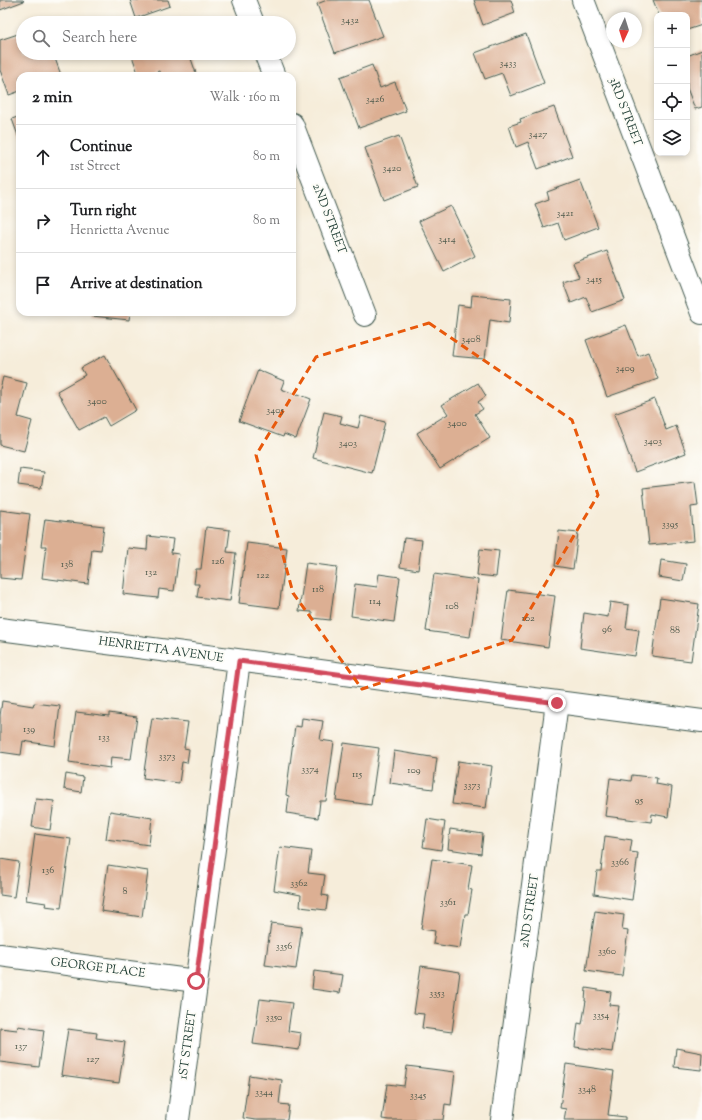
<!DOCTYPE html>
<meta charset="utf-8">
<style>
:root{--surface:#fff;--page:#f6f6f6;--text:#202124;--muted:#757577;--line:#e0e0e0}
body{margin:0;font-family:"Sorts Mill Goudy",serif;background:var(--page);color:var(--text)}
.controls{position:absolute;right:12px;top:12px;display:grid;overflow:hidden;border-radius:8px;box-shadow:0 2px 6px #0003}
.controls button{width:36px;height:36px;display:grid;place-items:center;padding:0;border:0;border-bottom:1px solid var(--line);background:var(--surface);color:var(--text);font:20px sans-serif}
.compass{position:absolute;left:606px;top:12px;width:36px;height:36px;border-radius:50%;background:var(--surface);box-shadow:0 2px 6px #0003;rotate:184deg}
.stop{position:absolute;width:12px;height:12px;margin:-9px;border:3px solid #d1495b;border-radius:50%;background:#fff}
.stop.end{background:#d1495b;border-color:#fff;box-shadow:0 1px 4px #0008}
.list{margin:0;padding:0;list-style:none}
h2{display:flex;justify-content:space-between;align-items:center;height:52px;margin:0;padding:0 16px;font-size:17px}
h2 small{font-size:13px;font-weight:400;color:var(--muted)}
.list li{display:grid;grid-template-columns:26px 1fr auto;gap:12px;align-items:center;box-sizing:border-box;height:64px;padding:0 16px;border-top:1px solid var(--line)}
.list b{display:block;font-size:15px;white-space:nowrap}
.list p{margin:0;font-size:13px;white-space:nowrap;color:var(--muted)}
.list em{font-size:13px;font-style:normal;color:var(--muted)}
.icon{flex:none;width:22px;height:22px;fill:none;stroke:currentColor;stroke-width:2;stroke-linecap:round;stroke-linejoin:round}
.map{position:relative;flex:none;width:702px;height:1120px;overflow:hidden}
.search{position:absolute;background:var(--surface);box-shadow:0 2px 6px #0003;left:16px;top:16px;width:280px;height:44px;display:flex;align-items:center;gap:10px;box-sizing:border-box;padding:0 14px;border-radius:22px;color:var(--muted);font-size:15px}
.panel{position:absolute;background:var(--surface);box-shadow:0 2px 6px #0003;left:16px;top:72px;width:280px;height:244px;border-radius:12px}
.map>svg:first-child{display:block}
.building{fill:#dcaf93}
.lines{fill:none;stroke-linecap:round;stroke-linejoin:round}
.minor-casing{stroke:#3f574d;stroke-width:24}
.minor{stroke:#fff;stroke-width:22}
.route{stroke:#d1495b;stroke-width:5}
.marked{fill:none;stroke:#e8590c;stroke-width:3;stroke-dasharray:8 5;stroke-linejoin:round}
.labels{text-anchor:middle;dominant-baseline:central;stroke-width:4;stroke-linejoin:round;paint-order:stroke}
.number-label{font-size:10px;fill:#4e5a4c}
.street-label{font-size:12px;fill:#1f3d34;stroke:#fdfcf7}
</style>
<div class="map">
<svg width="702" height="1120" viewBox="0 0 702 1120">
<rect width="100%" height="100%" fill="#fdfcf7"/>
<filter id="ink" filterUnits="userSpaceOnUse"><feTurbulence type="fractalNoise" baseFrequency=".025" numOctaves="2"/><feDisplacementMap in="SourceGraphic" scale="8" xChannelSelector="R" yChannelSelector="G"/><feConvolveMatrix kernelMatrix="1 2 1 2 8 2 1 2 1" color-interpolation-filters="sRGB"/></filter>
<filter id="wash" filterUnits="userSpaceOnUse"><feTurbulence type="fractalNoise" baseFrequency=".012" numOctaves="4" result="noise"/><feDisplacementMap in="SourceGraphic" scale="16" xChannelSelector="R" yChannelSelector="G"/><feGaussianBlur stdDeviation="0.9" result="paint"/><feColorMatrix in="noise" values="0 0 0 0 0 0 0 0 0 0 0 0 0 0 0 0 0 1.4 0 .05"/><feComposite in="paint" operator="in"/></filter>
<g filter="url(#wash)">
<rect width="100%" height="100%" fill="#f6edda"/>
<g id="blocks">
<g class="building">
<path d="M0 0H23L24 1 0 10Z"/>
<path d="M130 0H168L170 6 136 18Z"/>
<path d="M327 0H369L383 36 335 53 317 4Z"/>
<path d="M474 0H511L515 13 483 25Z"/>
<path d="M653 0H702V25L687 30V15H659Z"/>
<path d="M21 33 23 38V53H53L61 75 20 76V91L9 95 0 70V40Z"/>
<path d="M526 34 544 83 511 96 502 73 485 79 475 53Z"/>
<path d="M702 50V107L695 109 687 88V56Z"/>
<path d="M131 53H189L197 76H161L159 71 147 76H139Z"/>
<path d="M372 65 380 88 395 82 406 111 359 128 340 77Z"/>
<path d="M554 107 572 156 538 169 528 142 516 147 509 126 521 122 520 119Z"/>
<path d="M20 116V141L12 119Z"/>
<path d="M399 136 418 187 384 200 365 148Z"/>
<path d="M580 180 598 227 564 240 558 223 544 228 535 204 549 199 547 192Z"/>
<path d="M451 206 475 256 444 272 419 221Z"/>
<path d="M607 251 625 300 592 312 586 297 571 303 563 282 579 277 573 263Z"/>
<path d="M472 295 511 299 509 323 490 320 485 359 452 356 458 305 471 307Z"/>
<path d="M93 312H130L129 320 92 316Z"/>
<path d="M626 325 638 356 648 352 658 379 607 397 586 340Z"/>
<path d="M105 355 136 410 109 426 104 417 79 430 57 391 85 375 81 368Z"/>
<path d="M258 370 284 381 281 389 297 395 298 394 311 399 296 439 284 434 283 437 239 421Z"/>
<path d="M3 377 27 383 18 417 32 421 24 451 0 445V389Z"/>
<path d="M478 383 486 396 478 402 483 409 475 414 490 438 440 469 417 433 448 414 442 405Z"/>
<path d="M655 399 666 430 676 426 686 453 635 472 614 414Z"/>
<path d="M324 412 342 416 340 423 358 428 361 416 385 422 372 473 313 458Z"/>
<path d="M20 469 44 472 41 488 18 485Z"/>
<path d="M695 482 698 506 691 507 694 541 649 545 643 488Z"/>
<path d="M0 510 30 514 21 580 0 578Z"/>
<path d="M45 519 104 526 101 550 92 549 88 584 42 578 46 546H41Z"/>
<path d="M206 527 230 530 227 552 236 553 230 601 197 597 199 584H194L196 569H201Z"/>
<path d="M559 531 578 533 573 569 555 566Z"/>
<path d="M148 536 173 539 171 553 179 554 174 591 159 589 158 598 123 594 128 548 147 550Z"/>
<path d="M404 538 422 540 418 570 400 567Z"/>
<path d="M247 543 287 548 279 608 239 603Z"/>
<path d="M480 549 499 551 496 577 477 575Z"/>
<path d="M661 560 686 564 683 581 659 577Z"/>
<path d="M306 563 337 567 330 620 312 618V612L299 611Z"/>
<path d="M379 574 400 577 394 622 351 616 355 584 377 587Z"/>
<path d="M434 574 478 580 470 637 426 631Z"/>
<path d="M508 590 555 596 548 647 501 640Z"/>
<path d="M660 598 699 604 691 661 652 656Z"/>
<path d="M610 602 629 605 626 628 639 630 635 656 580 648 584 613 608 617Z"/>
<path d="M2 701 33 706 34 703 60 706 55 746 23 741 21 755 0 752V716Z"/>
<path d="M76 712 109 716V713L137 717 131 759 111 757 110 768 69 762Z"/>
<path d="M152 718 188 722 184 748 189 749 187 763 182 762 179 783 143 778Z"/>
<path d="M302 718 323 721 320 740 334 742 326 801H320L318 818 287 813 289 796 286 795 295 726 301 727Z"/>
<path d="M344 743 379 748 371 805 336 800Z"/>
<path d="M394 751 437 758 433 789 390 783Z"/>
<path d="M458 761 492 766 486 808 452 804Z"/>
<path d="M66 774 83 777 81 792 64 789Z"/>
<path d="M632 775 657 778 656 784 672 787 668 817 652 814 651 822 605 816 610 778 631 781Z"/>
<path d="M36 799 54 801 50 830 32 827Z"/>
<path d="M110 811 152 818 149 845 106 839Z"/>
<path d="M427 819 445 822 441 850 423 847Z"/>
<path d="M450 829 483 834 481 854 448 849Z"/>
<path d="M35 834 71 839 61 908 45 906 46 903 26 900Z"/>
<path d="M605 836 632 840 630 852 638 853 632 900 594 894 597 871H601Z"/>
<path d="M280 847 311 851 308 873 325 875 322 895 328 896 326 910 300 907 301 895 274 890Z"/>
<path d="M0 859 19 862 14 897 0 895Z"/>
<path d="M432 859 472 865 468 889 472 890 468 914H465L460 948 433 944 435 931 421 929Z"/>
<path d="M108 865 148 871 142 917 101 911Z"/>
<path d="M595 911 624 915 622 930 628 931 622 976 586 971Z"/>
<path d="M271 923 302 927 296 969 265 965Z"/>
<path d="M421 966 460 972 452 1032 422 1028 424 1014 414 1013Z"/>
<path d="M314 971 343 975 340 993 312 989Z"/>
<path d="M586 988 611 992 609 1005 619 1006 612 1052 575 1047 578 1023 582 1024 586 1001H585Z"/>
<path d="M260 999 292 1003 288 1031 301 1033 299 1050 253 1044Z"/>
<path d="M18 1026 44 1030 39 1067 0 1062V1028L17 1030Z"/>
<path d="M68 1029 97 1033 96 1038 125 1042 119 1083 61 1075Z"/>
<path d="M676 1048 702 1053 701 1070 674 1067Z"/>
<path d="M566 1064 614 1071 608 1115 625 1117V1120H564L566 1109 560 1108Z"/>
<path d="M407 1066 455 1072 451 1105 445 1104 443 1120H389L382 1119 387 1084 404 1086Z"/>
<path d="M249 1075 282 1080 279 1104 289 1105 287 1120H255L243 1118Z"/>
</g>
</g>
</g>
<g filter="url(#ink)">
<use href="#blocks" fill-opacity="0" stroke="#3f574d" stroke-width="1"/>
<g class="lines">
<defs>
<g id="minor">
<path d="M244 0 253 23"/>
<path d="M583 0 702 313"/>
<path d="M265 53 274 76"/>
<path d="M292 124 365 315"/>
<path d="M0 629 702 721"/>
<path d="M0 955 196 981"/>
<path d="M178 1120 239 661"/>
<path d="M502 1120 557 703"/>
</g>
</defs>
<use href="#minor" class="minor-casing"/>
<use href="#minor" class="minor"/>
</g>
</g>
<g class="lines" filter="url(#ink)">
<path class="route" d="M196 981 239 661 557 703"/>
</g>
<path class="marked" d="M429 323 572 420 598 495 512 640 362 689 293 593 256 455 316 357Z"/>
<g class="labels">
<g class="number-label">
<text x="350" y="20">3432</text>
<text x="508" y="63">3433</text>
<text x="375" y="99">3426</text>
<text x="538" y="134">3427</text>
<text x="392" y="168">3420</text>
<text x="565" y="213">3421</text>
<text x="447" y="239">3414</text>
<text x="594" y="279">3415</text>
<text x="471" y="339">3408</text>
<text x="625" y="368">3409</text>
<text x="97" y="401">3400</text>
<text x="275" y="410">3405</text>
<text x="457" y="423">3400</text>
<text x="653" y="441">3403</text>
<text x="348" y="443">3403</text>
<text x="670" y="524">3395</text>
<text x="218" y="561">126</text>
<text x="67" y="564">138</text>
<text x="151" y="572">132</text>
<text x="263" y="575">122</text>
<text x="318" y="589">118</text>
<text x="375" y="601">114</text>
<text x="452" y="606">108</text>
<text x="528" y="618">102</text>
<text x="607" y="629">96</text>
<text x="675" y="630">88</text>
<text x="29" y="729">139</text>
<text x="104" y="737">133</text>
<text x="167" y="756">3373</text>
<text x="310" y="769">3374</text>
<text x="414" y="770">109</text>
<text x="357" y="774">115</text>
<text x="472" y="785">3373</text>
<text x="639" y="800">95</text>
<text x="620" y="862">3366</text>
<text x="48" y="870">136</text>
<text x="299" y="883">3362</text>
<text x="125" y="891">8</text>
<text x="448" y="902">3361</text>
<text x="284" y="946">3356</text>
<text x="607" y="951">3360</text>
<text x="437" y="993">3353</text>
<text x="601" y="1015">3354</text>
<text x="274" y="1017">3350</text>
<text x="21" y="1046">137</text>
<text x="93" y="1059">127</text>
<text x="587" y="1089">3348</text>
<text x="264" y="1092">3344</text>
<text x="418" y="1095">3345</text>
</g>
<g class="street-label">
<text transform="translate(625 112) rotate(69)">3RD STREET</text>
<text transform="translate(329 219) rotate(69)">2ND STREET</text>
<text transform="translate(161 650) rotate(8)">HENRIETTA AVENUE</text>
<text transform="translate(530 911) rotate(-82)">2ND STREET</text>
<text transform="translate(98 968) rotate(7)">GEORGE PLACE</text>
<text transform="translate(188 1045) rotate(-82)">1ST STREET</text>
</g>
</g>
</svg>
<div class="controls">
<button>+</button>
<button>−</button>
<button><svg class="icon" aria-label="locate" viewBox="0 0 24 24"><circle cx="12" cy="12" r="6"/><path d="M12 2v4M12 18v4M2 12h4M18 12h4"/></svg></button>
<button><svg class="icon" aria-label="layers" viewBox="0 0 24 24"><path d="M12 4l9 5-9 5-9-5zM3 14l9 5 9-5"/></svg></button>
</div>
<svg class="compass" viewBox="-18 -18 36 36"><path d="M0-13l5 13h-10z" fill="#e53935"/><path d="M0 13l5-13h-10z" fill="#757577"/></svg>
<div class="stop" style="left:196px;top:981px"></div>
<div class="stop end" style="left:557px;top:703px"></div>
<div class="search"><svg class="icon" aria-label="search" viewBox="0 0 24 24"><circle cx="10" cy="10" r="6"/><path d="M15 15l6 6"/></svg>Search here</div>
<section class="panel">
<h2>2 min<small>Walk · 160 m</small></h2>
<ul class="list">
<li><svg class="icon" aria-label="ahead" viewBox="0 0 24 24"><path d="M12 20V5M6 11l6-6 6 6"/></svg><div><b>Continue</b><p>1st Street</p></div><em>80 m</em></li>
<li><svg class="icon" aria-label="right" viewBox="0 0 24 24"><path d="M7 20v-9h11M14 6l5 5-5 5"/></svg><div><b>Turn right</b><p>Henrietta Avenue</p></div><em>80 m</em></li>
<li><svg class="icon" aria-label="arrive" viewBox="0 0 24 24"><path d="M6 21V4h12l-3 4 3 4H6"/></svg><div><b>Arrive at destination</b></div></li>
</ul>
</section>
</div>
